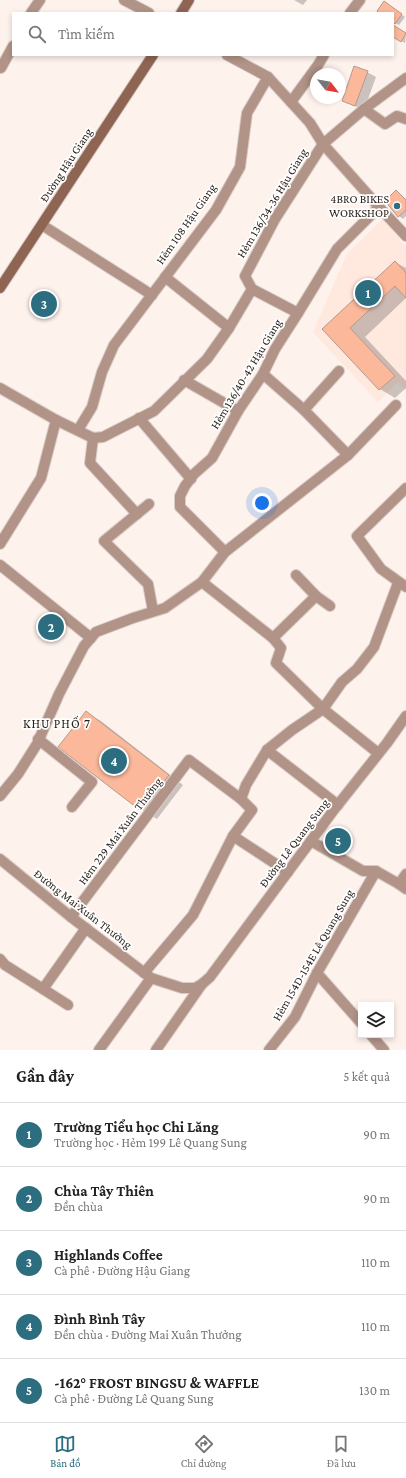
<!DOCTYPE html>
<html lang="vi">
<meta charset="utf-8">
<style>
:root{--surface:#fff;--page:#f2f2f2;--text:#222;--muted:#767676;--line:#e0e0e0;--accent:#2c6e80}
body{margin:0;font-family:"Crimson Pro",serif;background:var(--page);color:var(--text)}
.controls{position:absolute;right:12px;bottom:12px;display:grid;overflow:hidden;border-radius:0px;box-shadow:0 2px 6px #0003}
.controls button{width:36px;height:36px;display:grid;place-items:center;padding:0;border:0;border-bottom:1px solid var(--line);background:var(--surface);color:var(--text);font:20px sans-serif}
.compass{position:absolute;left:310px;top:68px;width:36px;height:36px;border-radius:50%;background:var(--surface);box-shadow:0 2px 6px #0003;rotate:121deg}
.you{position:absolute;left:262px;top:503px;width:14px;height:14px;margin:-10px;border:3px solid #fff;border-radius:50%;background:#1a73e8;box-shadow:0 0 0 6px #1a73e833}
.badge{display:grid;place-items:center;width:26px;height:26px;border-radius:50%;background:var(--accent);color:#fff;font-size:13px;font-weight:700}
.pin{position:absolute;translate:-50% -50%;border:2px solid #fff;box-shadow:0 1px 4px #0006}
.list{margin:0;padding:0;list-style:none}
h2{display:flex;justify-content:space-between;align-items:center;height:52px;margin:0;padding:0 16px;font-size:17px}
h2 small{font-size:13px;font-weight:400;color:var(--muted)}
.list li{display:grid;grid-template-columns:26px 1fr auto;gap:12px;align-items:center;box-sizing:border-box;height:64px;padding:0 16px;border-top:1px solid var(--line)}
.list b{display:block;font-size:15px;white-space:nowrap}
.list p{margin:0;font-size:13px;white-space:nowrap;color:var(--muted)}
.list em{font-size:13px;font-style:normal;color:var(--muted)}
.icon{flex:none;width:22px;height:22px;fill:none;stroke:currentColor;stroke-width:2;stroke-linecap:round;stroke-linejoin:round}
.map{position:relative;flex:none;width:406px;height:1050px;overflow:hidden}
.search{position:absolute;background:var(--surface);box-shadow:0 2px 6px #0003;left:12px;right:12px;top:12px;height:44px;display:flex;align-items:center;gap:10px;box-sizing:border-box;padding:0 14px;border-radius:0px;color:var(--muted);font-size:15px}
.sheet{height:372px;background:var(--surface)}
nav{display:flex;justify-content:space-around;align-items:center;box-sizing:border-box;height:56px;border-top:1px solid var(--line);background:var(--surface);font-size:11px;color:var(--muted)}
nav a{display:grid;justify-items:center;gap:2px}
nav .on{color:var(--accent)}
.map>svg:first-child{display:block}
.built{fill:#ffe8de}
.shadow{fill:#0003}
.building{fill:#fbb89b;stroke:#b59a8e}
.lines{fill:none;stroke-linecap:round;stroke-linejoin:round}
.service-casing{stroke:#d8ccc7;stroke-width:12}
.minor-casing{stroke:#d8ccc7;stroke-width:12}
.tertiary-casing{stroke:#d8ccc7;stroke-width:12}
.secondary-casing{stroke:#d8ccc7;stroke-width:12}
.service{stroke:#b19387;stroke-width:10}
.minor{stroke:#b19387;stroke-width:10}
.tertiary{stroke:#b19387;stroke-width:10}
.secondary{stroke:#8e6553;stroke-width:10}
.poi-dot{fill:#2c6e80;stroke:#fff;stroke-width:1.5}
.labels{text-anchor:middle;dominant-baseline:central;stroke-width:3.5;stroke-linejoin:round;paint-order:stroke}
.street-label{font-size:12px;fill:#291f1a;stroke:#fff}
.poi-label{font-size:12px;fill:#291f1a;stroke:#fff;text-anchor:end}
.neighbourhood-label{font-size:13px;letter-spacing:1px;fill:#291f1a;stroke:#fff}
</style>
<div class="map">
<svg width="406" height="1050" viewBox="0 0 406 1050">
<rect width="100%" height="100%" fill="#fef2ed"/>
<path class="built" d="M383 219 406 247V391L398 382 378 402 313 332 347 254Z"/>
<g class="shadow">
<path d="M294 0H307L303 5Z"/>
<path d="M388 5 405 17 399 25 393 21V13H381Z"/>
<path d="M393 26 406 34 405 43 393 36Z"/>
<path d="M367 72 376 77 364 110 352 105 343 101Z"/>
<path d="M396 192 406 199V216L403 219 399 216Z"/>
<path d="M395 262 406 268V298L365 337 406 381V388L395 398 380 389 324 329Z"/>
<path d="M86 713 101 721 183 785 157 819 142 810 60 747Z"/>
</g>
<g class="building">
<path d="M384 1 402 14 395 24 393 22V13H379L377 11Z"/>
<path d="M393 25 406 33 401 42 393 37Z"/>
<path d="M354 66 368 71 355 106 342 101Z"/>
<path d="M396 190 406 200V210L398 217 385 201Z"/>
<path d="M395 261 406 273V298L395 286 350 328 395 376 379 390 322 329Z"/>
<path d="M86 711 169 775 141 811 58 747Z"/>
</g>
<g class="lines">
<defs>
<g id="service">
<path d="M31 13 40 0"/>
<path d="M350 13 360 0"/>
<path d="M1 68 13 46"/>
<path d="M291 102 318 65 324 55"/>
<path d="M364 109 385 124 397 116 406 119"/>
<path d="M42 225 152 295"/>
<path d="M165 277 229 328"/>
<path d="M252 289 298 313"/>
<path d="M184 380 238 411"/>
<path d="M0 388 56 420 93 438 103 437 154 411 207 359 229 328 252 289 245 276 275 219 323 144 364 109 406 78"/>
<path d="M304 410 339 371"/>
<path d="M139 418 191 479"/>
<path d="M78 430 92 407 102 372 114 345 216 210 240 167 247 113 268 77"/>
<path d="M93 438 90 463 137 514"/>
<path d="M348 455 396 405"/>
<path d="M406 488 357 536 381 569 406 587"/>
<path d="M149 504 104 541 148 584 153 611"/>
<path d="M0 544 41 478 56 420"/>
<path d="M225 552 180 507V496L185 486 194 474 212 458 238 411 263 374 275 349 298 313 337 249 379 207"/>
<path d="M0 565 91 638"/>
<path d="M296 575 316 596 330 606"/>
<path d="M202 582 273 638 281 648 276 663 323 709 378 753"/>
<path d="M273 638 316 596"/>
<path d="M38 739 92 782 72 807"/>
<path d="M267 750 338 805"/>
<path d="M0 796 18 774 37 744 59 694 84 646 96 632 133 618 165 608 202 582 225 552 348 455 304 410 263 374"/>
<path d="M233 836 288 872"/>
<path d="M311 841 363 871H376L399 884 406 889"/>
<path d="M399 884 406 874"/>
<path d="M71 917 189 760 241 799"/>
<path d="M0 959 5 965 43 989 86 928"/>
<path d="M144 973 193 915 233 836 252 810 241 799 246 785 267 750 292 730 323 709 342 682 357 669 374 647 398 583"/>
<path d="M317 973 361 1023"/>
<path d="M43 989 68 1005"/>
<path d="M371 1035 384 1050"/>
<path d="M156 1050 202 984"/>
<path d="M269 1050 295 1017 317 973 376 871"/>
</g>
<g id="minor">
<path d="M124 0 149 13"/>
<path d="M227 55 268 77 310 123 323 144 379 207 406 236"/>
</g>
<g id="tertiary">
<path d="M0 859 71 917 151 978 182 988H195L202 984 210 977 333 811 387 743 406 716"/>
<path d="M99 1050 151 978"/>
</g>
<g id="secondary">
<path d="M181 13 189 0"/>
<path d="M0 288 153 55"/>
</g>
</defs>
<use href="#service" class="service-casing"/>
<use href="#minor" class="minor-casing"/>
<use href="#tertiary" class="tertiary-casing"/>
<use href="#secondary" class="secondary-casing"/>
<use href="#service" class="service"/>
<use href="#minor" class="minor"/>
<use href="#tertiary" class="tertiary"/>
<use href="#secondary" class="secondary"/>
</g>
<circle class="poi-dot" cx="397" cy="206" r="4"/>
<g class="labels">
<g class="street-label">
<text transform="translate(66 165) rotate(-57)">Đường Hậu Giang</text>
<text transform="translate(272 203) rotate(-59)">Hẻm 136/34-36 Hậu Giang</text>
<text transform="translate(186 224) rotate(-55)">Hẻm 108 Hậu Giang</text>
<text transform="translate(246 374) rotate(-59)">Hẻm 136/40-42 Hậu Giang</text>
<text transform="translate(120 831) rotate(-53)">Hẻm 229 Mai Xuân Thưởng</text>
<text transform="translate(294 843) rotate(-53)">Đường Lê Quang Sung</text>
<text transform="translate(83 909) rotate(38)">Đường Mai Xuân Thưởng</text>
<text transform="translate(313 955) rotate(-60)">Hẻm 154D-154E Lê Quang Sung</text>
</g>
<g class="poi-label">
<text x="389" y="199">4BRO BIKES<tspan x="389" dy="14">WORKSHOP</tspan></text>
</g>
<g class="neighbourhood-label">
<text x="57" y="723">KHU PHỐ 7</text>
</g>
</g>
</svg>
<div class="controls">
<button><svg class="icon" aria-label="layers" viewBox="0 0 24 24"><path d="M12 4l9 5-9 5-9-5zM3 14l9 5 9-5"/></svg></button>
</div>
<svg class="compass" viewBox="-18 -18 36 36"><path d="M0-13l5 13h-10z" fill="#e53935"/><path d="M0 13l5-13h-10z" fill="#767676"/></svg>
<div class="you"></div>
<div class="pin badge" style="left:368px;top:293px">1</div>
<div class="pin badge" style="left:51px;top:627px">2</div>
<div class="pin badge" style="left:44px;top:304px">3</div>
<div class="pin badge" style="left:114px;top:761px">4</div>
<div class="pin badge" style="left:338px;top:841px">5</div>
<div class="search"><svg class="icon" aria-label="search" viewBox="0 0 24 24"><circle cx="10" cy="10" r="6"/><path d="M15 15l6 6"/></svg>Tìm kiếm</div>
</div>
<section class="sheet">
<h2>Gần đây<small>5 kết quả</small></h2>
<ul class="list">
<li><span class="badge">1</span><div><b>Trường Tiểu học Chi Lăng</b><p>Trường học · Hẻm 199 Lê Quang Sung</p></div><em>90 m</em></li>
<li><span class="badge">2</span><div><b>Chùa Tây Thiên</b><p>Đền chùa</p></div><em>90 m</em></li>
<li><span class="badge">3</span><div><b>Highlands Coffee</b><p>Cà phê · Đường Hậu Giang</p></div><em>110 m</em></li>
<li><span class="badge">4</span><div><b>Đình Bình Tây</b><p>Đền chùa · Đường Mai Xuân Thưởng</p></div><em>110 m</em></li>
<li><span class="badge">5</span><div><b>-162° FROST BINGSU &amp; WAFFLE</b><p>Cà phê · Đường Lê Quang Sung</p></div><em>130 m</em></li>
</ul>
</section>
<nav>
<a class="on"><svg class="icon" aria-label="map" viewBox="0 0 24 24"><path d="M3 6l6-2 6 2 6-2v14l-6 2-6-2-6 2zM9 4v14M15 6v14"/></svg>Bản đồ</a>
<a><svg class="icon" aria-label="directions" viewBox="0 0 24 24"><path d="M12 3l9 9-9 9-9-9zM9 14v-3h6M13 9l2 2-2 2"/></svg>Chỉ đường</a>
<a><svg class="icon" aria-label="saved" viewBox="0 0 24 24"><path d="M7 4h10v16l-5-4-5 4z"/></svg>Đã lưu</a>
</nav>
